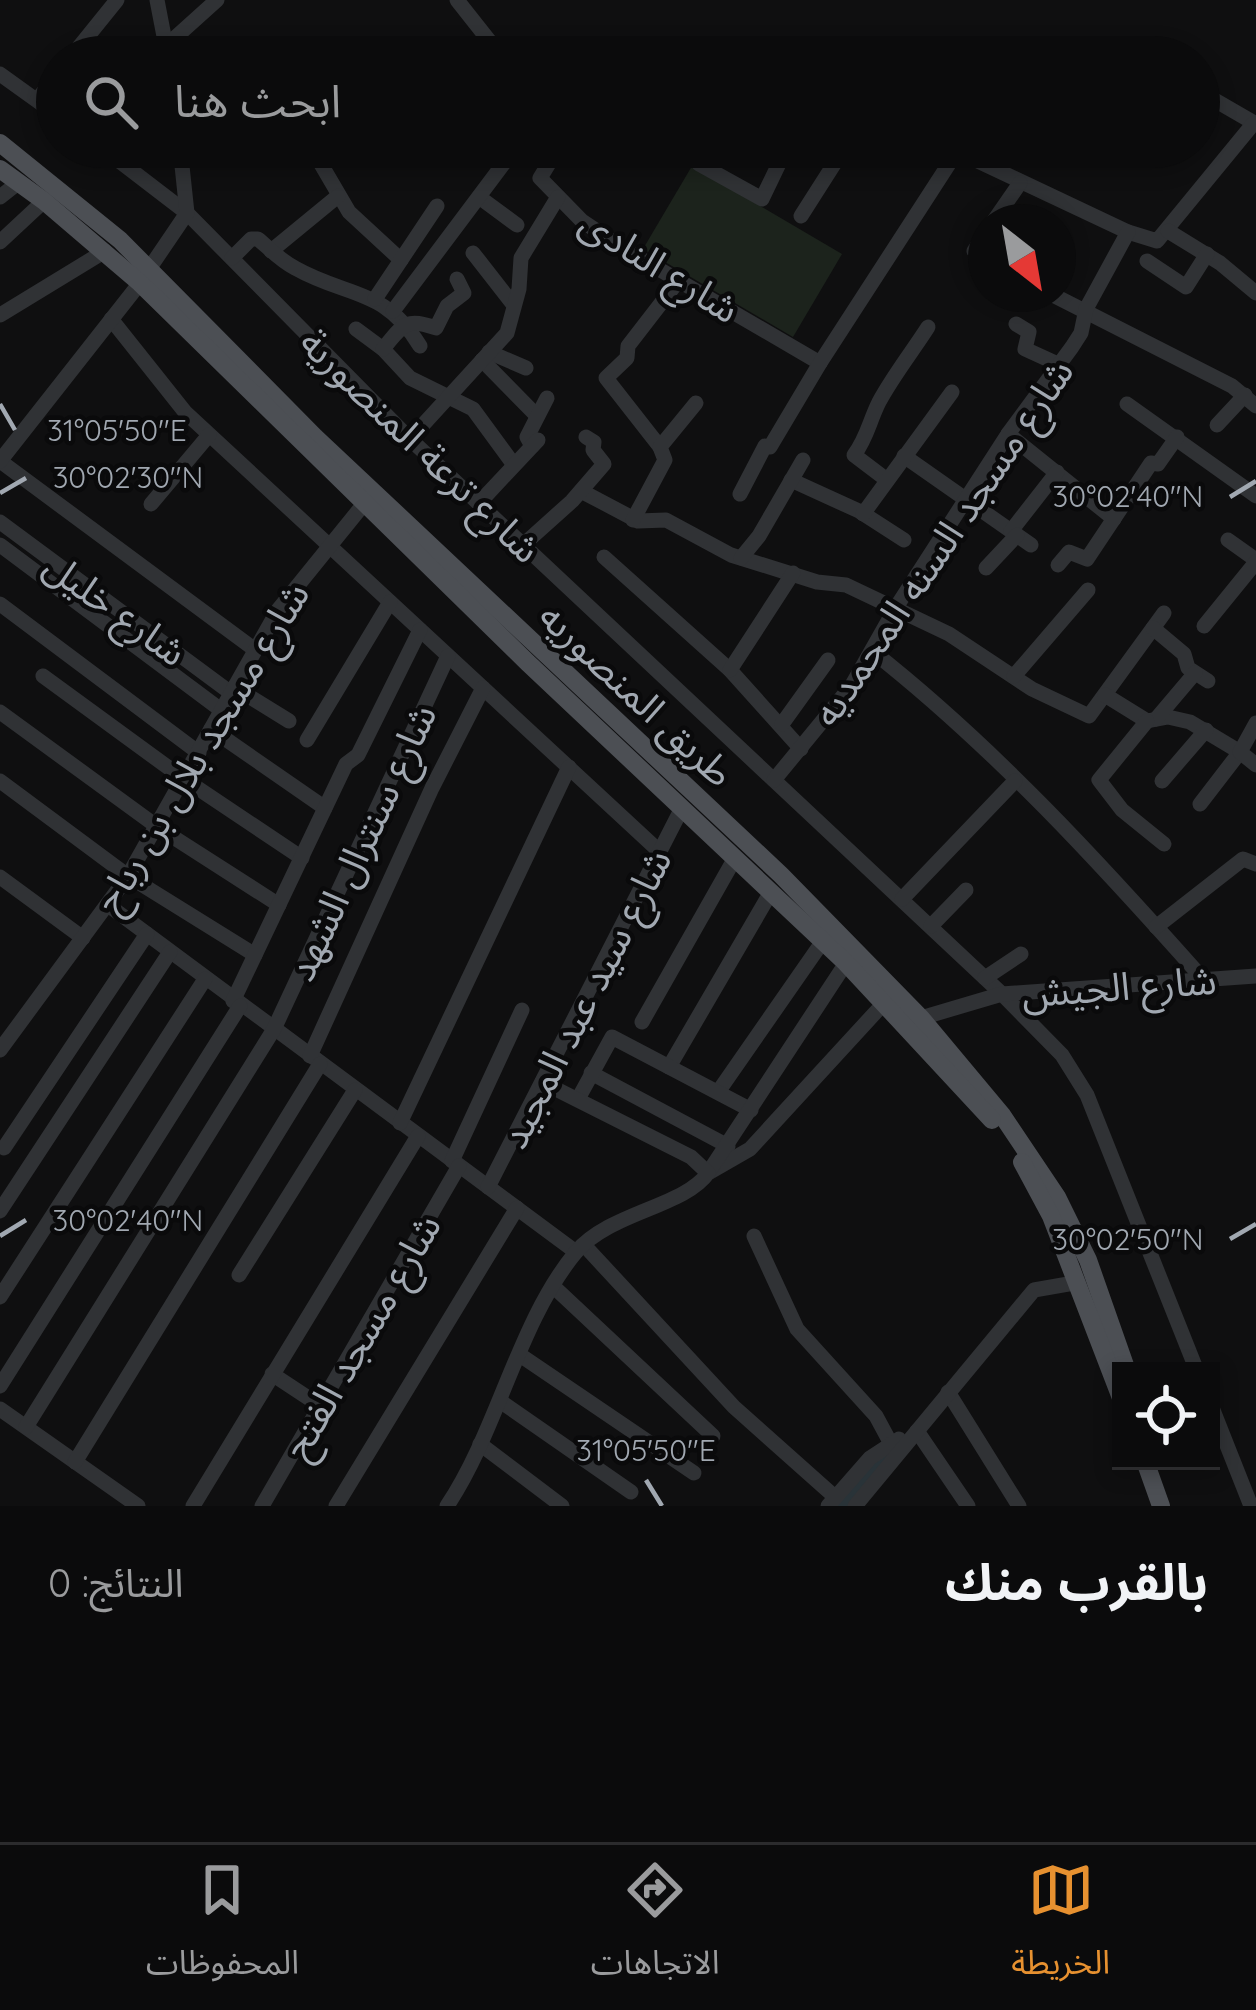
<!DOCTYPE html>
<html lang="ar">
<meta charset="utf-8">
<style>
:root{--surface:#0b0b0c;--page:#19191a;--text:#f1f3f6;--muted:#9a9b9d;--line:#2b2b2d;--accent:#e79130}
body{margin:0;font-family:Quicksand,"Noto Sans Arabic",sans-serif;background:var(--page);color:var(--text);direction:rtl}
.controls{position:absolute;right:36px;bottom:36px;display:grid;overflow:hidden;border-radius:0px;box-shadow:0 6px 18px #0003}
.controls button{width:108px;height:108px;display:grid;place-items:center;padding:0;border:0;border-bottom:3px solid var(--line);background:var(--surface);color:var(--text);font:60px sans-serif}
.compass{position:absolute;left:968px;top:204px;width:108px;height:108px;border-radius:50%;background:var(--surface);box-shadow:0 6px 18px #0003;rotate:149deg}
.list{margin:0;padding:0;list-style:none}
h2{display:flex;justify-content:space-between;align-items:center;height:156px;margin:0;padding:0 48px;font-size:51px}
h2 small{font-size:39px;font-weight:400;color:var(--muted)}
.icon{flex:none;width:66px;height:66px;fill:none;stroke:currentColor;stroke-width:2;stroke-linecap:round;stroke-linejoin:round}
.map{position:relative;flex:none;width:1256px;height:1506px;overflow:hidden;direction:ltr}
.search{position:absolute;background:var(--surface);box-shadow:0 6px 18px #0003;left:36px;right:36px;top:36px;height:132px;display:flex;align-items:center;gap:30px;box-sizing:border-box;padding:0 42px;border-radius:66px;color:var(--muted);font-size:45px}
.sheet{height:336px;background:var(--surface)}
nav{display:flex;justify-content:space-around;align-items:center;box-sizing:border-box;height:168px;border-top:3px solid var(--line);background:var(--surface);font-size:33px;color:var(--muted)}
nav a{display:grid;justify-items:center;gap:6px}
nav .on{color:var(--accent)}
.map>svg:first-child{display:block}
.garden{fill:#1c231c}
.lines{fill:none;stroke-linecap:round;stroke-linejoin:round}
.canal{stroke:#293338;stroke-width:15}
.minor{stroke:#303235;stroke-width:15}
.major{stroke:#4c4f54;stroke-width:18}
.ticks{fill:none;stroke:#a1a8b1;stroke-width:4.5}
.labels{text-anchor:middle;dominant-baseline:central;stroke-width:9;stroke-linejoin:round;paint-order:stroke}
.street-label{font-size:39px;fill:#a1a8b1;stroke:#0a0a0b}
.ticks-label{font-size:30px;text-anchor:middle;fill:#a1a8b1;stroke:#0a0a0b;stroke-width:9;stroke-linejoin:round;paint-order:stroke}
</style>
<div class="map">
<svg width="1256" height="1506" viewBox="0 0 1256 1506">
<rect width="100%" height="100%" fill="#0f0f10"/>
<path class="garden" d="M692 166 842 254 793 337 643 249Z"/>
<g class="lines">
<path class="canal" d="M841 1506 894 1446"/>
<g class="minor">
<path d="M157 0 168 57"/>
<path d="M457 0 502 57"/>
<path d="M167 45 217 0"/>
<path d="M71 57 117 0"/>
<path d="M0 74 57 115"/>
<path d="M1199 91 1256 124"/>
<path d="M37 100 57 75"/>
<path d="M101 147 187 213 410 439 1002 994 1062 1055 1087 1095 1197 1371"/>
<path d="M311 147 349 212 401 260"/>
<path d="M559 147 540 178 582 221 621 247 820 363"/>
<path d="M948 147 1128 232 1157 241 1253 124"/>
<path d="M1100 147H1135"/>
<path d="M699 164 762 199 787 147"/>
<path d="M0 197 19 182"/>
<path d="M479 197 517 225"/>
<path d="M801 216 845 147"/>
<path d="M993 222 1020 183"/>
<path d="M1168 231 1220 263 1256 293"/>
<path d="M0 242 44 201"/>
<path d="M271 251 338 196"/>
<path d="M974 251 986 233"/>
<path d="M473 253 512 303"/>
<path d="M232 258 251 239H258C270 249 281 261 295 268 348 298 384 287 420 346"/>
<path d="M1147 261 1186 287 1207 254"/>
<path d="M149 269 187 213 180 147"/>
<path d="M1051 294 1232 386 1256 406"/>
<path d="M375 299 437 206"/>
<path d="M393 311 516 147"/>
<path d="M0 315 105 251"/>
<path d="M111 319 185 412 660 852"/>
<path d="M1016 324 1029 332 1025 349 1060 365"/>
<path d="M356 329 383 349 410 378 473 409 514 465"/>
<path d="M383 349C404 323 406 318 436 328L447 306 464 293 457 279"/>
<path d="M489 352 526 368"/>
<path d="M482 360 537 416"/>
<path d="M1127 404 1256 496"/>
<path d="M1217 425 1245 395"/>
<path d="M1008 434 1114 519"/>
<path d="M410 439 507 333 519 289 521 258 558 197"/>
<path d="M532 446 527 437 547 398"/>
<path d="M660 447 606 378 627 358 628 346 679 280"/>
<path d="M904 456 1031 545"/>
<path d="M0 461 254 649"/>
<path d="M0 461 140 283"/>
<path d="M791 480 859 511 904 540"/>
<path d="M887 480 854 455C867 438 869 422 879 402 893 376 912 352 928 327"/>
<path d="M581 491 638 521 666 520 731 555 817 582 846 585 949 634 1032 689 1089 716 1164 613"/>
<path d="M740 494 765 446 770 447 820 363 956 153"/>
<path d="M479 503 538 440"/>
<path d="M151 504 209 435"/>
<path d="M863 514 952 392"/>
<path d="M633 520 665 460 660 447 696 403"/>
<path d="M0 522 231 693"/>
<path d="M1011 531 1057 472"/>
<path d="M1228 540 1256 560"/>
<path d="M0 545 221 710"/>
<path d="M523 545 572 501 604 464 593 450 594 442 586 437"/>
<path d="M604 557 730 670 801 749"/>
<path d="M741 558 759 536 803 460"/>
<path d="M1058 565 1069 552 1087 559 1151 463 1158 464 1177 437"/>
<path d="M986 568 1017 535"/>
<path d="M0 604 199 753"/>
<path d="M1204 626 1256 562"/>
<path d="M1153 628 1184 654 1188 668 1208 681"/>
<path d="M872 651C994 747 1101 864 1204 980"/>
<path d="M730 670 793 573"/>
<path d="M43 676 184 779 302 858"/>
<path d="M1014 676 1088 590"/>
<path d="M234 687 289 721"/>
<path d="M1105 695 1147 721 1168 717 1190 722 1240 752 1200 804"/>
<path d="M0 712 159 828 279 905"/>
<path d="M1156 719 1195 673"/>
<path d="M1147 721 1099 780 1122 810 1164 844"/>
<path d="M1256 723 1240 752 1256 765"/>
<path d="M782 724 828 660"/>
<path d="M211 729 325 808"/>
<path d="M307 740 390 602"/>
<path d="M774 780 852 685 895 609 1008 434 1072 347 1081 333 1086 309 1128 232"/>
<path d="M0 781 128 876 255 955"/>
<path d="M1162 781 1206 730"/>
<path d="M0 877 83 938"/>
<path d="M902 899 1015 781"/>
<path d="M108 905 576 1252"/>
<path d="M931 926 966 890"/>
<path d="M1156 927 1243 859 1256 864"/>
<path d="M985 978 1021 954"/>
<path d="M233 1001 346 764 358 755 420 630"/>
<path d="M921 1018 1002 994 1256 976"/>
<path d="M642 1022 735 858"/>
<path d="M0 1050 128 876 278 610 363 505"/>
<path d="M310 1056 432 788 483 688"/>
<path d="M669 1067 771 892"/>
<path d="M591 1073 728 1146"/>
<path d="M718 1092 823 941"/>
<path d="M578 1099 612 1037 751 1110"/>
<path d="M400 1123 569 767"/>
<path d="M4 1148 147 934"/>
<path d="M452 1161 522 1010"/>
<path d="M710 1172 750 1149 885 1002"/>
<path d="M708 1173 846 963"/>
<path d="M488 1187 682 808"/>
<path d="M0 1211 170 952"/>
<path d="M754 1236 797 1329 876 1416 890 1442"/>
<path d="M584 1245 734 1407 835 1497"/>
<path d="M239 1275 355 1090"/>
<path d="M554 1287 713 1436"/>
<path d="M0 1297 205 979"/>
<path d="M520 1355 694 1473"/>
<path d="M272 1374 322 1407"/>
<path d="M0 1386 240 1006"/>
<path d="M948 1392 1019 1506"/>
<path d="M500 1401 631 1492"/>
<path d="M1211 1405 1251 1506"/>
<path d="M0 1409 138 1506"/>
<path d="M26 1427 274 1029 448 656"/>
<path d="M917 1431 968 1506"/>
<path d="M480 1444 562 1506"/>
<path d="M75 1462 320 1064"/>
<path d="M193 1506 418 1136"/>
<path d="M262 1506 459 1166"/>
<path d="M336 1506 517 1208"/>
<path d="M447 1506C498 1430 518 1322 576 1252 610 1212 684 1207 708 1173L691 1157 542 1082"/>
<path d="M828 1506 870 1458 899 1439"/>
<path d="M855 1506 1034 1290 1074 1283"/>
</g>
<g class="major">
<path d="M0 143 120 240 315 437 781 875 921 1018 1002 1115 1057 1197 1088 1260 1127 1371"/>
<path d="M0 169 44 201 140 283 528 663 846 963 992 1120"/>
<path d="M1022 1162 1051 1216 1121 1398"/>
<path d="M1145 1461 1161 1506"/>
</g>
</g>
<path class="ticks" d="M0 404 15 430M0 493 26 478M1230 497 1256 481M0 1236 26 1220M1230 1239 1256 1224M646 1480 662 1506"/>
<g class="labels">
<g class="street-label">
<text transform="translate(660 265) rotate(32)">شارع النادى</text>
<text transform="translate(421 445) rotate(44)">شارع ترعة المنصورية</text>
<text transform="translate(942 542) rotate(-56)">شارع مسجد السنه المحمديه</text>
<text transform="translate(116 608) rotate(36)">شارع خليل</text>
<text transform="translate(637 694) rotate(43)">طريق المنصوريه</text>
<text transform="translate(201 747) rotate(-59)">شارع مسجد بلال بن رباح</text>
<text transform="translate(361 842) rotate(-65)">شارع سنترال الشهد</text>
<text transform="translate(1119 986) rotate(-4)">شارع الجيش</text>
<text transform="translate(585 998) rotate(-63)">شارع سيد عبد المجيد</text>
<text transform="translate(361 1336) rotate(-60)">شارع مسجد الفتح</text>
</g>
</g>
<g class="ticks-label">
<text x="117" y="441">31°05'50"E</text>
<text x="128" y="488">30°02'30"N</text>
<text x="1128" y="507">30°02'40"N</text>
<text x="128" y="1231">30°02'40"N</text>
<text x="1128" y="1250">30°02'50"N</text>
<text x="646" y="1461">31°05'50"E</text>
</g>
</svg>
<div class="controls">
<button><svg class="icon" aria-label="locate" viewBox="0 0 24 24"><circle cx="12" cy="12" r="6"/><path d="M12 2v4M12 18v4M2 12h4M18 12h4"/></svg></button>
</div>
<svg class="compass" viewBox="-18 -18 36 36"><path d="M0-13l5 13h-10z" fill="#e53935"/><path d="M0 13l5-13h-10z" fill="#9a9b9d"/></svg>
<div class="search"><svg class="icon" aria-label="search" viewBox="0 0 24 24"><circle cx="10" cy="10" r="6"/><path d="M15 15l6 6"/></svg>ابحث هنا</div>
</div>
<section class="sheet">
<h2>بالقرب منك<small>النتائج: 0</small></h2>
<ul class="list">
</ul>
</section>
<nav>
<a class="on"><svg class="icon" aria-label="map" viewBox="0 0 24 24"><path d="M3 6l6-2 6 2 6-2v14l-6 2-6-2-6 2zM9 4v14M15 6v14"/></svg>الخريطة</a>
<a><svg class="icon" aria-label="directions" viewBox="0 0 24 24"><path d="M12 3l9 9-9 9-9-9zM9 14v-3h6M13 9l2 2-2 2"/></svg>الاتجاهات</a>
<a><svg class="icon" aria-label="saved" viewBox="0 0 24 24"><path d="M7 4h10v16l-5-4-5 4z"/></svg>المحفوظات</a>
</nav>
